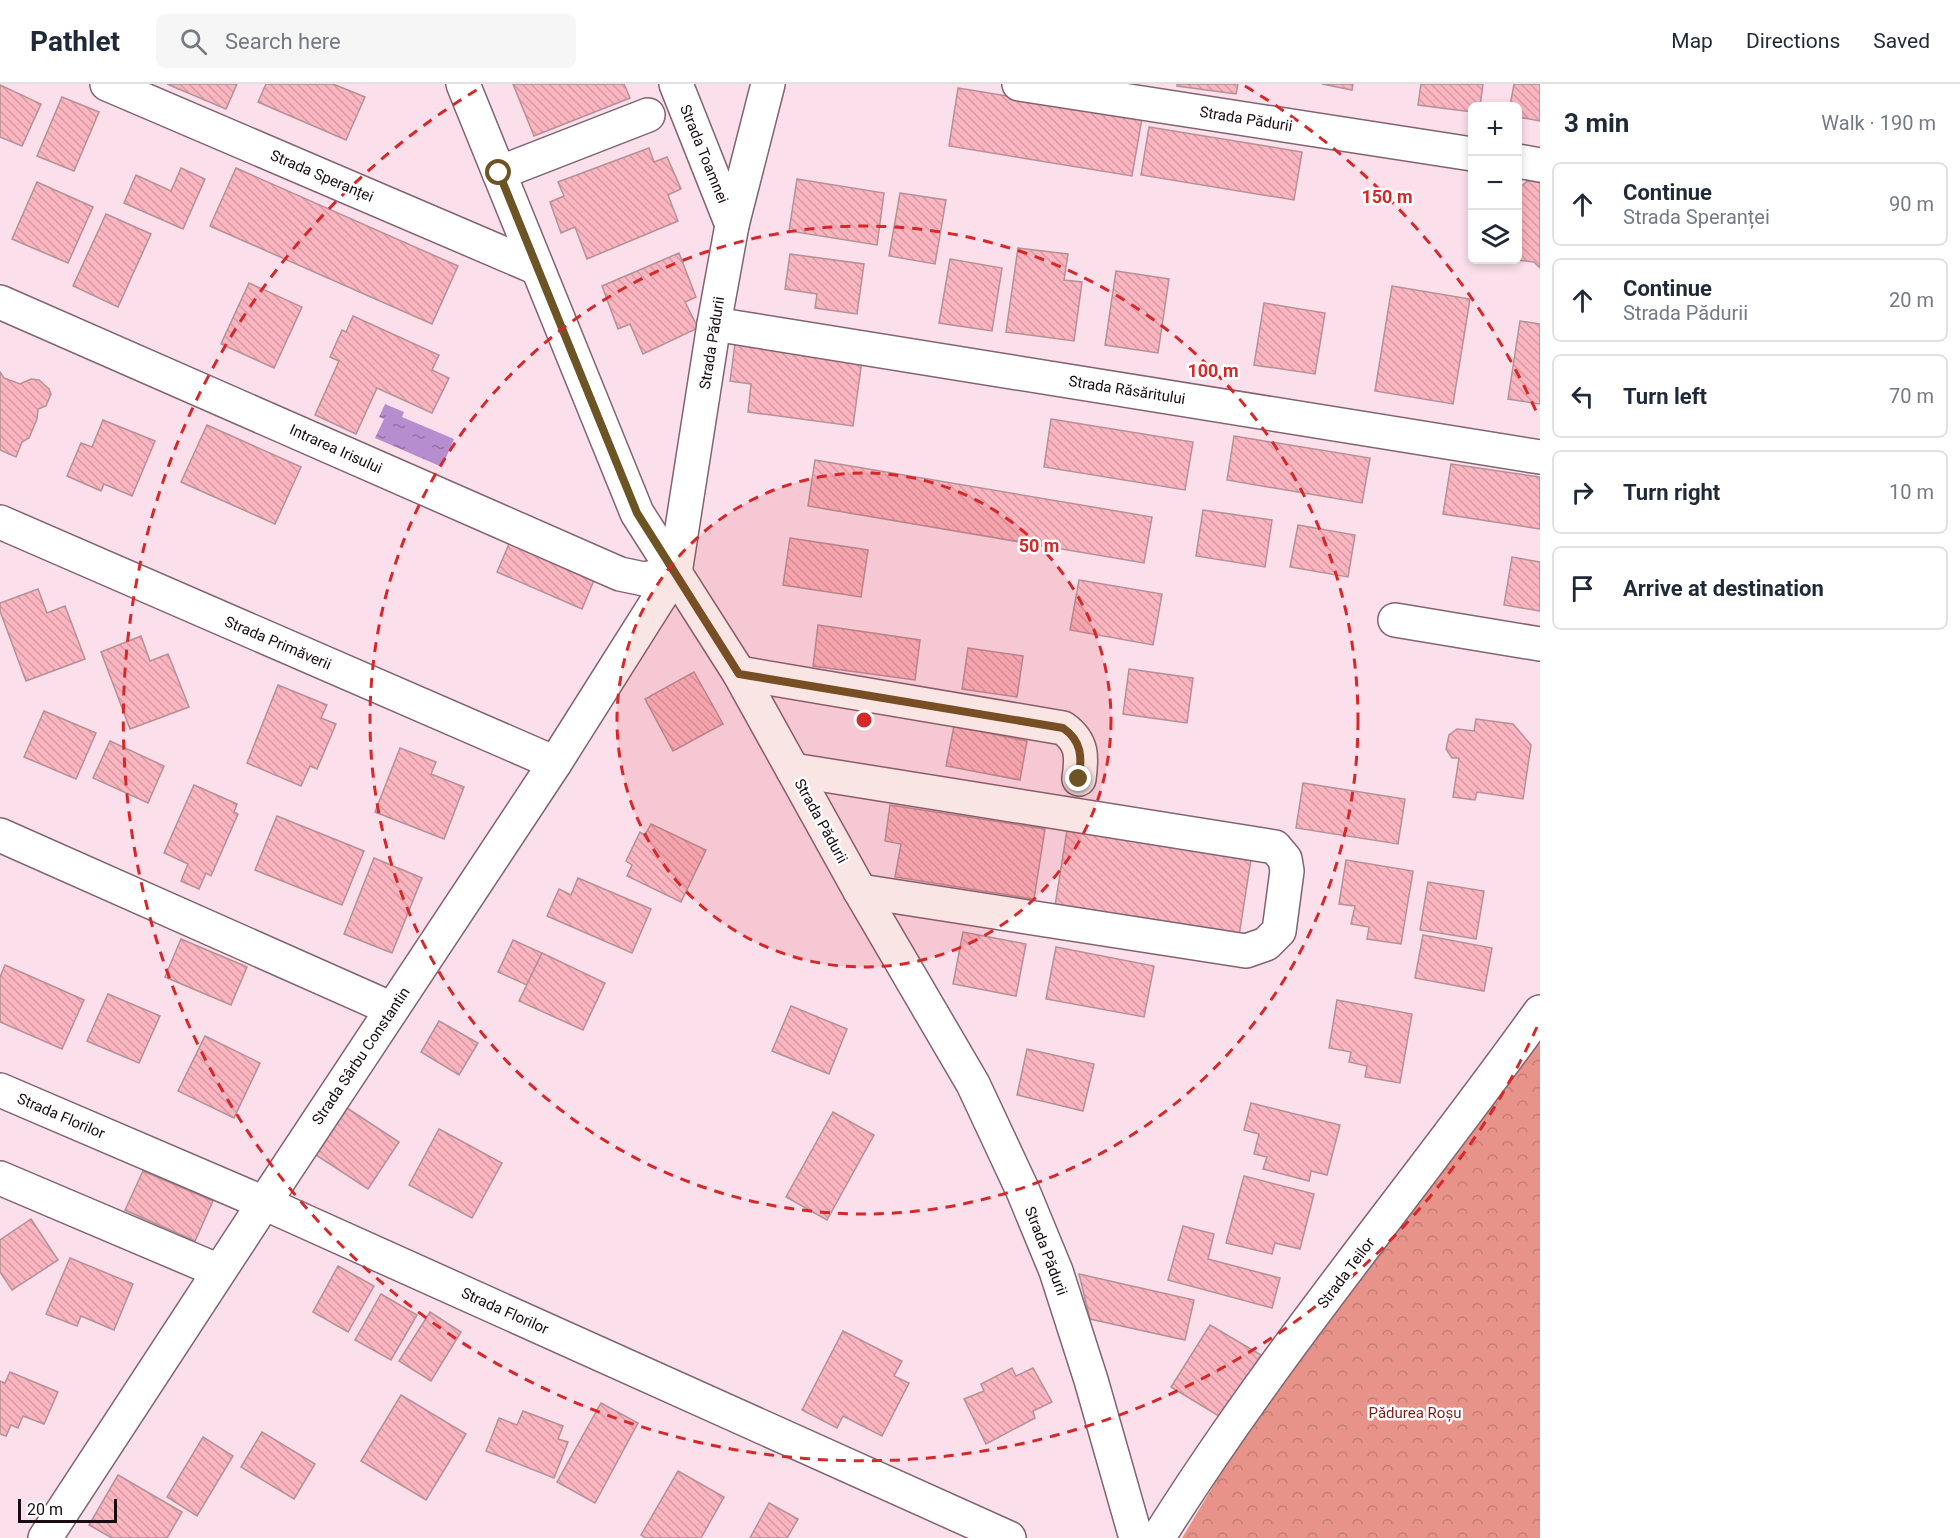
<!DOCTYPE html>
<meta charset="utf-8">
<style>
:root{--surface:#fff;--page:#f6f6f7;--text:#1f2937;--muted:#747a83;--line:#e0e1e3}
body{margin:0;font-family:Roboto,sans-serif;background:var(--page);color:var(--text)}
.controls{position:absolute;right:18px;top:18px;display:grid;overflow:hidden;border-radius:9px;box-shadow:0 3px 9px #0003}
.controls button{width:54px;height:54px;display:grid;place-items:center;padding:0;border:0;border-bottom:2px solid var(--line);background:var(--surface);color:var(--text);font:30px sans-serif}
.scale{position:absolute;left:18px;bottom:15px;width:99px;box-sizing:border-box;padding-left:6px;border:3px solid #180c12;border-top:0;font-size:16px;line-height:21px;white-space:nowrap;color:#180c12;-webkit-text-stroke:4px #fff;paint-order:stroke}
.stop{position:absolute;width:18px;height:18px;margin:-14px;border:4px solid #6c5425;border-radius:50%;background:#fff}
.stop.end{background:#6c5425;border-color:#fff;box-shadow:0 2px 6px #0008}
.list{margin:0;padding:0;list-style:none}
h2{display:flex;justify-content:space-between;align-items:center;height:78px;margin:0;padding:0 24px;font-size:26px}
h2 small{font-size:20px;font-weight:400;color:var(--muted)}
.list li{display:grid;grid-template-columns:39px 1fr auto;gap:18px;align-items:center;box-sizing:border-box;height:84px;margin:0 12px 12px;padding:0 12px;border:2px solid var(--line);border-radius:9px}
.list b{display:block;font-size:22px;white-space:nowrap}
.list p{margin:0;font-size:20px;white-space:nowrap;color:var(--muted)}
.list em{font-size:20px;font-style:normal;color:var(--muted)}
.icon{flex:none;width:33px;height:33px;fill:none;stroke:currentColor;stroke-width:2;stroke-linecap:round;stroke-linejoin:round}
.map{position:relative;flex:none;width:1540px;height:1454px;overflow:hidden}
header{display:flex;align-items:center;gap:36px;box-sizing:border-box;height:84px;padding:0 30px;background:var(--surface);border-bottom:2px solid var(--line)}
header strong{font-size:28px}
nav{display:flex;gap:33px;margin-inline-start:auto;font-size:21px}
.search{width:420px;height:54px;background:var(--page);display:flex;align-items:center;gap:15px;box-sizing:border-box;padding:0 21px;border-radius:9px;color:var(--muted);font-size:22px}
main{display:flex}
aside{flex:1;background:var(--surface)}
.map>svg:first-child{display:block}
.forest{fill:url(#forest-crowns)}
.water{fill:url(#water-ripples)}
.building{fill:url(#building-back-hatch);stroke:#b59197;stroke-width:1.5}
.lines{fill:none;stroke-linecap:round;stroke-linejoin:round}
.minor-casing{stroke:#816371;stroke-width:36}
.minor{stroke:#fff;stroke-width:33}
.route{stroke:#6c5425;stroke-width:8}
.ring{fill:none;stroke:#d62828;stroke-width:3;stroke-dasharray:10 8}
.labels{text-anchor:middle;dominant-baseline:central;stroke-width:5;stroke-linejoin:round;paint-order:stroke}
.street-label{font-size:15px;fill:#180c12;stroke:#fff}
.park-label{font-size:15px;fill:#7e1c1a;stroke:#fff}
.centre{fill:#d62828;stroke:#fff;stroke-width:3}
.ring-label{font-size:18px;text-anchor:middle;font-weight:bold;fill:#d62828;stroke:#fff;stroke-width:5;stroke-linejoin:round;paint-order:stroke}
</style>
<header>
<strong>Pathlet</strong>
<div class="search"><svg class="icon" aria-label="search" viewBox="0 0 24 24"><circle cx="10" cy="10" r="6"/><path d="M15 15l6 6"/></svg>Search here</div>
<nav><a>Map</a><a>Directions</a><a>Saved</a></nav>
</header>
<main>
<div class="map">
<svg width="1540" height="1454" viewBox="0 0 1540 1454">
<defs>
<pattern id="forest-crowns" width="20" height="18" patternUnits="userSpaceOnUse" patternTransform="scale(1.5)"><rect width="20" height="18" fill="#e7938a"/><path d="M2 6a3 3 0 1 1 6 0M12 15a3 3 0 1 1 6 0" fill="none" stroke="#c57e76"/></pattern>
<pattern id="water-ripples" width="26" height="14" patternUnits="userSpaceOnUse" patternTransform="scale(1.5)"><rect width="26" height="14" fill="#b68ecf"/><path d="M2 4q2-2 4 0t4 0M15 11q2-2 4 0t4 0" fill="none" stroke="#9372a7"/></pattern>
<pattern id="building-back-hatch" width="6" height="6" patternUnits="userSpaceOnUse" patternTransform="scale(1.5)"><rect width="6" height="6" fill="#fab5c0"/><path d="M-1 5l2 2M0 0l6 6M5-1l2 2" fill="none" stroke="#d69aa4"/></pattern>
</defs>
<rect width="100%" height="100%" fill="#fbdfeb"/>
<path class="forest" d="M1540 956V1454H1182L1263 1319Z"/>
<path class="water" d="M385 320 404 328 402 333 454 355 442 383 375 354 384 335 379 333Z"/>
<g class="building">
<path d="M167 0H237L226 25Z"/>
<path d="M266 0H333L365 13 346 56 258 18Z"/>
<path d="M513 0H624L630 14 534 52Z"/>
<path d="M1177 0H1238L1236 10 1177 2Z"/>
<path d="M1322 0H1353L1352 6Z"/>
<path d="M1421 0H1483L1480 22H1472V28L1418 21Z"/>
<path d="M1514 0H1540V37L1518 33V22H1510Z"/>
<path d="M0 1 41 20 22 62 0 53Z"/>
<path d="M958 4 1142 34 1132 92 949 62Z"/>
<path d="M62 13 99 28 74 87 37 72Z"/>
<path d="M1149 43 1302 68 1294 116 1141 91Z"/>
<path d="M649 64 654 78 667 73 681 105 668 111 678 137 587 175 575 143 561 149 550 118 564 112 558 98Z"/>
<path d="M181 84 205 95 183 145 124 119 136 91 171 107Z"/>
<path d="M236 84 458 182 432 240 210 142Z"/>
<path d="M797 95 884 109 877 161 789 147Z"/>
<path d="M1530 95 1540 97V184L1534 178 1517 176 1518 105Z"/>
<path d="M37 98 93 123 68 179 12 155Z"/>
<path d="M900 109 946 116 935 180 889 172Z"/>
<path d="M106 130 151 150 118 223 73 202Z"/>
<path d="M1018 164 1068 170 1064 196 1082 198 1074 257 1006 248Z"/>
<path d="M679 169 696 213 685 218 698 244 643 270 630 240 618 245 602 202Z"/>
<path d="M790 170 864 180 857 230 815 224 817 210 785 205Z"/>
<path d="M950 175 1002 184 992 247 939 239Z"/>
<path d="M1116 187 1169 195 1158 269 1105 261Z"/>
<path d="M249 199 302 223 274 284 221 260Z"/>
<path d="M1392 202 1470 215 1453 320 1375 307Z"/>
<path d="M1264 219 1325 229 1315 290 1254 281Z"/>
<path d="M353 232 439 271 432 286 449 294 432 329 377 304 356 350 315 331 339 277 330 273 342 246 346 248Z"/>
<path d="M1520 237 1540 240V320L1508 315Z"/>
<path d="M735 260 862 276 853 342 748 328 751 300 730 297Z"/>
<path d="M0 288 4 294 20 300 31 295 39 296 49 305 51 310 46 322 38 325 37 335 29 354 22 358 16 373 0 366Z"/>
<path d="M1051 335 1193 358 1185 406 1044 383Z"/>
<path d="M103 336 155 357 132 412 104 400 101 407 67 392 81 359 92 363Z"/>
<path d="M207 341 301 383 275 440 181 398Z"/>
<path d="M1234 352 1370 374 1362 419 1227 396Z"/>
<path d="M815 376 1152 433 1144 479 808 422Z"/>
<path d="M1451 380 1540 393V445L1443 430Z"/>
<path d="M1203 426 1272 436 1265 483 1196 472Z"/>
<path d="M1298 441 1355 451 1348 493 1290 483Z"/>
<path d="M512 453 597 489 582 525 497 488Z"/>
<path d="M790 454 868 466 861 513 783 501Z"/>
<path d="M1512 473 1540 478V527L1504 521Z"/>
<path d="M1079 496 1162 510 1153 561 1070 546Z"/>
<path d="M38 505 47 529 65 522 85 575 26 597 0 527V519Z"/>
<path d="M818 541 920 556 915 596 813 582Z"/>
<path d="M141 552 150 577 168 570 189 623 130 645 101 568Z"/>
<path d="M968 564 1023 572 1017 613 962 605Z"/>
<path d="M1129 585 1193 594 1187 639 1123 630Z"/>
<path d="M694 588 723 640 673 667 645 615Z"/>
<path d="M278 601 327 621 321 634 336 640 317 685 310 682 301 702 247 679Z"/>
<path d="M44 627 96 649 76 695 24 673Z"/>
<path d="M1476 635 1513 640 1531 661 1523 715 1477 708 1475 716 1453 713 1459 674H1452L1446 665 1449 651 1457 645 1474 647Z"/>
<path d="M954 642 1027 657 1020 696 946 682Z"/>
<path d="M110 657 164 682 148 719 93 694Z"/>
<path d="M400 664 436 678 431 690 464 703 444 755 375 728Z"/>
<path d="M1303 699 1405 715 1398 760 1296 744Z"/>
<path d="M194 701 237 720 234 728 238 730 211 792 206 789 199 805 181 797 188 780 164 769Z"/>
<path d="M890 721 1045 745 1034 815 895 793 901 760 885 757Z"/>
<path d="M277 732 364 767 342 821 255 786Z"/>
<path d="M651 740 706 766 681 818 627 792 632 781 626 777 640 748 645 751Z"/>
<path d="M1067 746 1251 775 1239 852 1055 822Z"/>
<path d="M374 774 422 794 392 869 344 850Z"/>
<path d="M1346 776 1413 787 1401 860 1367 855 1369 843 1351 840 1355 822 1339 820Z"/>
<path d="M578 794 651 825 632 869 547 832 559 805 571 811Z"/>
<path d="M1428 798 1484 807 1476 855 1420 846Z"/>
<path d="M963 848 1026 860 1016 912 953 900Z"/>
<path d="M1423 851 1492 864 1484 907 1415 894Z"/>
<path d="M181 855 247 883 231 921 165 893Z"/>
<path d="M513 856 542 869 527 901 498 888Z"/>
<path d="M1056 863 1154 882 1144 933 1046 915Z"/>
<path d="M542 869 605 899 583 946 519 917Z"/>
<path d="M5 881 84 916 62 965 0 938V893Z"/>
<path d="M108 910 160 932 139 979 87 957Z"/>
<path d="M1337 916 1412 930 1400 999 1365 993 1367 982 1349 978 1351 968 1329 964Z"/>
<path d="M791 922 847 945 829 990 772 967Z"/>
<path d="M439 937 478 959 459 991 421 968Z"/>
<path d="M205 952 260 979 234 1034 178 1007Z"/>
<path d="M1027 965 1094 980 1083 1027 1017 1011Z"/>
<path d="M1251 1019 1340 1041 1327 1091 1311 1087 1309 1097 1263 1085 1267 1073 1254 1070 1259 1050 1244 1046Z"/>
<path d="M347 1024 399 1058 368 1105 316 1071Z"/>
<path d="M833 1028 874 1051 827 1136 786 1113Z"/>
<path d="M439 1045 502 1079 472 1134 409 1101Z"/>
<path d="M143 1087 213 1117 195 1157 125 1126Z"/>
<path d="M1244 1092 1314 1110 1300 1165 1275 1159 1272 1170 1226 1159Z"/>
<path d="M31 1135 58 1176 12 1206 0 1188V1156Z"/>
<path d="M1183 1142 1214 1150 1208 1175 1280 1194 1272 1224 1168 1196Z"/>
<path d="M70 1174 133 1200 114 1246 81 1232 77 1242 46 1230Z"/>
<path d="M338 1182 374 1202 348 1248 313 1228Z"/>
<path d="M1079 1190 1194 1216 1185 1256 1090 1235Z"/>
<path d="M381 1210 417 1231 391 1276 355 1256Z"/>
<path d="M430 1228 461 1248 431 1297 399 1277Z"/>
<path d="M1210 1241 1261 1271 1222 1334 1171 1303Z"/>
<path d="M843 1247 902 1277 894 1292 909 1299 882 1352 843 1332 837 1344 802 1326Z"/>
<path d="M1012 1284 1016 1292 1033 1284 1052 1318 1033 1327 1035 1334 986 1360 964 1315 984 1307 981 1300Z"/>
<path d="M10 1288 58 1308 44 1340 23 1332 18 1344 11 1341 6 1352 0 1350V1297L5 1299Z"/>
<path d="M401 1311 466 1350 426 1416 361 1377Z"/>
<path d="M601 1319 638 1339 595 1419 557 1398Z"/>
<path d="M523 1327 563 1342 558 1355 568 1358 554 1394 486 1367 499 1334 517 1341Z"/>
<path d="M262 1348 315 1380 294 1415 241 1383Z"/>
<path d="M203 1353 233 1372 197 1432 167 1413Z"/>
<path d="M678 1387 724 1413 701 1454H646L641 1451Z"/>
<path d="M118 1391 182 1428 167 1454H112L89 1441Z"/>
<path d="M769 1419 798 1435 787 1454H750Z"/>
</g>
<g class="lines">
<defs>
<g id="minor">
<path d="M107 0 537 184"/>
<path d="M463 0 637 429 739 589 860 807 973 1000 1023 1107 1056 1187 1091 1296 1136 1454"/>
<path d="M676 0 732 141"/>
<path d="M1019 0 1472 70"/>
<path d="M1518 77 1540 81"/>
<path d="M499 89 648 31"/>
<path d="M0 218 620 490 644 495 675 489"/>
<path d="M714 240 1540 373"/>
<path d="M0 438 555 679"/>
<path d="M1395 536 1540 560"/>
<path d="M739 589 1063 644C1083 658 1082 673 1079 695"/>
<path d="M793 686 1275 763 1285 775 1287 787 1279 847 1266 860 1246 867 860 807"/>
<path d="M0 751 392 925"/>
<path d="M0 1006 264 1119 1009 1454"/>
<path d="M0 1094 219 1187"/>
<path d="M45 1454 264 1119 555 679 675 489 714 240 732 141 768 0"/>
<path d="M1158 1454C1273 1270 1414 1104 1540 928"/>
</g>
</defs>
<use href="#minor" class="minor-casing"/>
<use href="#minor" class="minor"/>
</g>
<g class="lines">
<path class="route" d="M499 89 637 429 739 590 1063 644C1082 657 1082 673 1079 695"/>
</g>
<circle cx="864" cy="636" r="247" fill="#d62828" fill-opacity=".12"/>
<g class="ring">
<circle cx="864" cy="636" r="247"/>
<circle cx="864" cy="636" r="494"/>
<path d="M1537 943A740 740 0 1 1 483 2M1245 2A740 740 0 0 1 1537 329"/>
</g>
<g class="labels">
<g class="street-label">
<text transform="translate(1246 35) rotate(9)">Strada Pădurii</text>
<text transform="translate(704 70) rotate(68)">Strada Toamnei</text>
<text transform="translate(322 92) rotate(23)">Strada Speranței</text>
<text transform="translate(712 259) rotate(-81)">Strada Pădurii</text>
<text transform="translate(1127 306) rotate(9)">Strada Răsăritului</text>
<text transform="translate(336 365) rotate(24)">Intrarea Irisului</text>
<text transform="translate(278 559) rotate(23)">Strada Primăverii</text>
<text transform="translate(821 737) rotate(61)">Strada Pădurii</text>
<text transform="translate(361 972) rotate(-56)">Strada Sârbu Constantin</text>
<text transform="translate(61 1032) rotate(23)">Strada Florilor</text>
<text transform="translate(1046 1167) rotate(69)">Strada Pădurii</text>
<text transform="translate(1346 1189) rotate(-53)">Strada Teilor</text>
<text transform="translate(505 1227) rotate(24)">Strada Florilor</text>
</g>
<g class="park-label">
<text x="1415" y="1329">Pădurea Roșu</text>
</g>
</g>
<circle cx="864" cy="636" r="9" class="centre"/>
<g class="ring-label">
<text x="1387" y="119">150 m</text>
<text x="1213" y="293">100 m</text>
<text x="1039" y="468">50 m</text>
</g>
</svg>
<div class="controls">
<button>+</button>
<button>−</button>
<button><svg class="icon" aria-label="layers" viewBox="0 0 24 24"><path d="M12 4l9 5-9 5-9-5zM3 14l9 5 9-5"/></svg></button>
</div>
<div class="scale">20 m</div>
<div class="stop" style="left:499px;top:89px"></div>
<div class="stop end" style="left:1079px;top:695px"></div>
</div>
<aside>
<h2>3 min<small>Walk · 190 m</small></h2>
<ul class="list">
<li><svg class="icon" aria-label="ahead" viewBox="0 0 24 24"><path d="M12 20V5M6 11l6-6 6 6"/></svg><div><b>Continue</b><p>Strada Speranței</p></div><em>90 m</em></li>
<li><svg class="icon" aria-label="ahead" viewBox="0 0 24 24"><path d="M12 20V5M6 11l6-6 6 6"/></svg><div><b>Continue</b><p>Strada Pădurii</p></div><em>20 m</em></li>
<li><svg class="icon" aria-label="left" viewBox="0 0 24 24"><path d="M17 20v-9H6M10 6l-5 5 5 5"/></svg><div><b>Turn left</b></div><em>70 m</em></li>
<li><svg class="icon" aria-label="right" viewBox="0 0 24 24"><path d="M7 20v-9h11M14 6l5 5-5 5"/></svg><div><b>Turn right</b></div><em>10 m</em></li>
<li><svg class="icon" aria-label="arrive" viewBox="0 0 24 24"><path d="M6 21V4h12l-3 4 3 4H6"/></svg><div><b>Arrive at destination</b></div></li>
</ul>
</aside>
</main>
